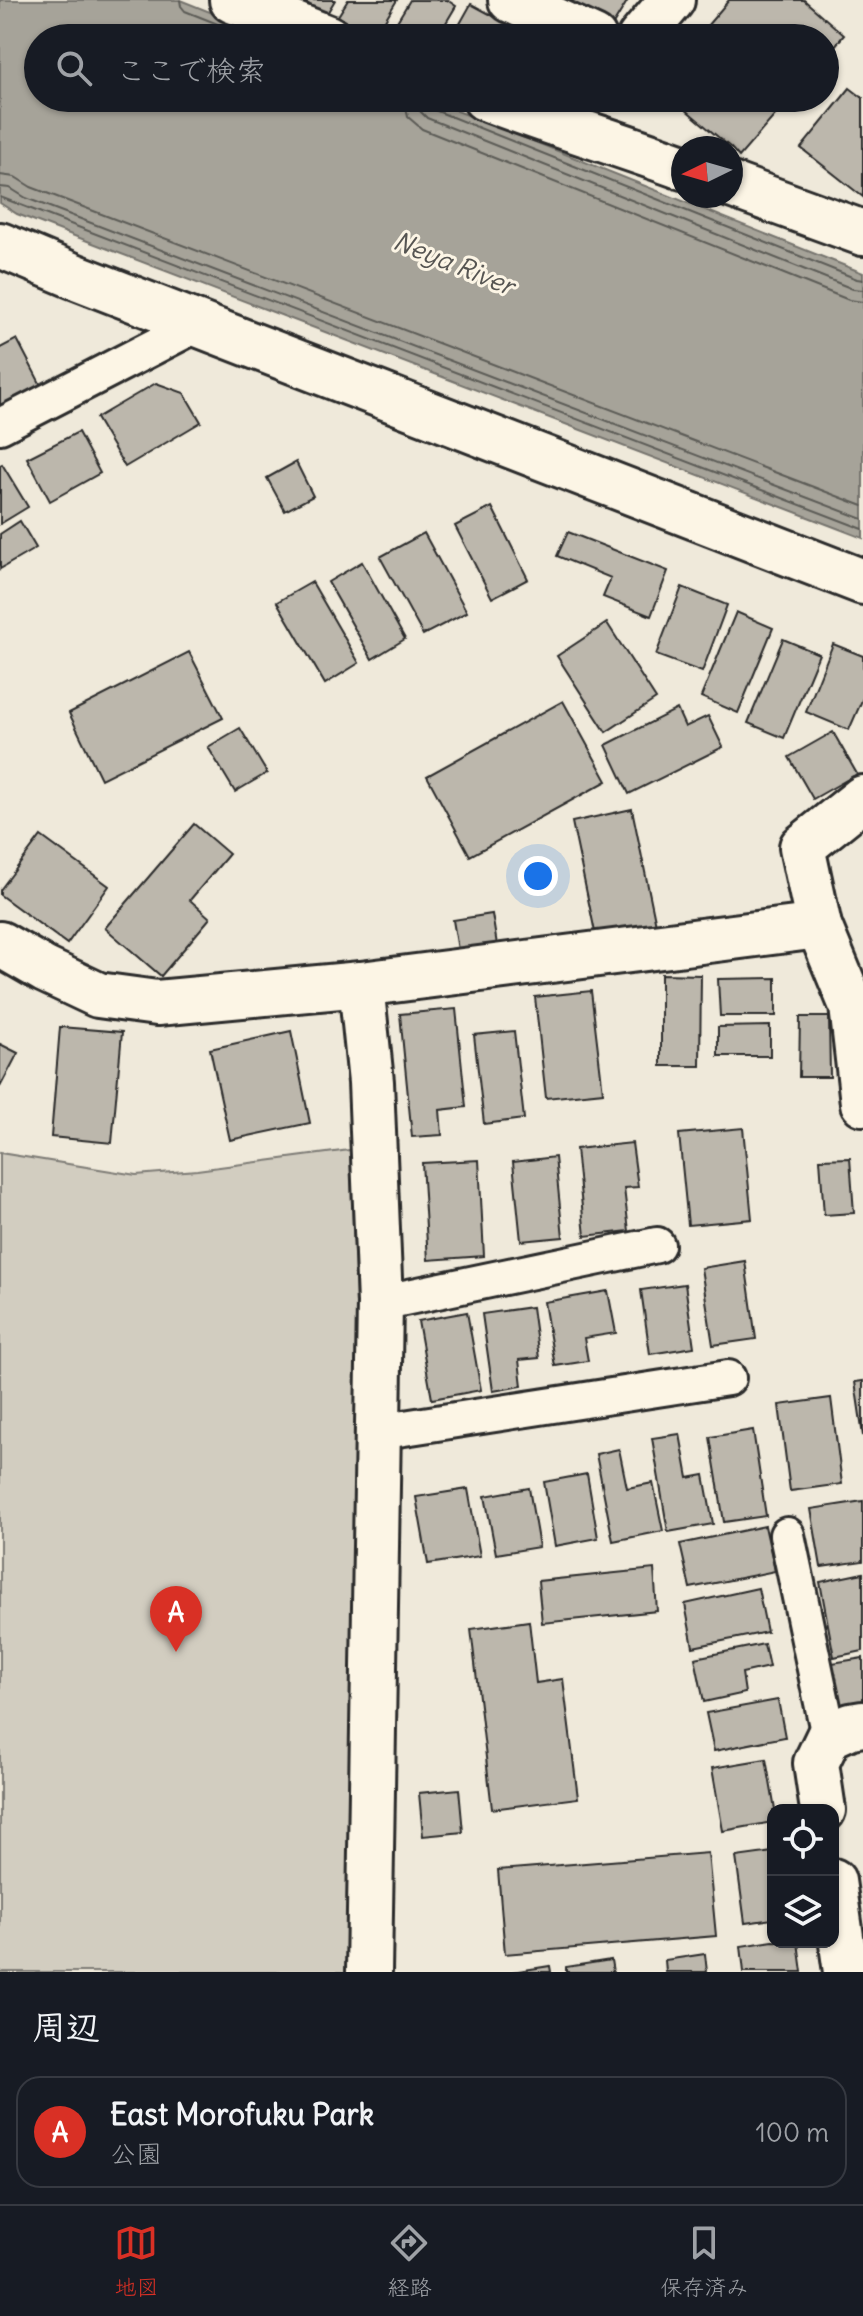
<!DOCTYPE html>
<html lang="ja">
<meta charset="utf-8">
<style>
:root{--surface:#171b24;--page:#20242c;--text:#f1f3f6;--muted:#9ea1a6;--line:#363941;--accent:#d93025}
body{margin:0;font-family:Delius,"Klee One",sans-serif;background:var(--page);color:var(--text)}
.controls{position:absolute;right:24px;bottom:24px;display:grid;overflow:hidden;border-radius:16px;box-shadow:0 2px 6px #0004}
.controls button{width:72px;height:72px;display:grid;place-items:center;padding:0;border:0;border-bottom:2px solid var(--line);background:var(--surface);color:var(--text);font:40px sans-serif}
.compass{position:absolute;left:671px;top:136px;width:72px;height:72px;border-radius:50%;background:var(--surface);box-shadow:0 2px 6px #0004;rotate:265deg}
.you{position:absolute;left:538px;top:876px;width:28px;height:28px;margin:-20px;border:6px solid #fff;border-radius:50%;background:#1a73e8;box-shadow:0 0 0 12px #1a73e833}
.badge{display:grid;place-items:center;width:52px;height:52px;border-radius:50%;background:var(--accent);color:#fff;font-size:26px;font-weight:700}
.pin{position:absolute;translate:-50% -66px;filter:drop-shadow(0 2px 4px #0008)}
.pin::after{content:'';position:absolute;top:42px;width:28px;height:24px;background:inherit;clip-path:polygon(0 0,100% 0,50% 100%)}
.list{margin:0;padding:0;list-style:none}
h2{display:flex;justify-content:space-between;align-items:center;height:104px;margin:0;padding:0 32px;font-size:34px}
h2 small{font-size:26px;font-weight:400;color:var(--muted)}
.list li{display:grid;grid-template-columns:52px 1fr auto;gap:24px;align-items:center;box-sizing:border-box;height:112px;margin:0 16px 16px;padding:0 16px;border:2px solid var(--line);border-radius:24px}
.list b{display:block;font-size:30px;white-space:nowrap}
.list p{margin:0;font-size:26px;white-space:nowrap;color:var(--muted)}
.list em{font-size:26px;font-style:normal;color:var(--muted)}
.icon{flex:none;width:44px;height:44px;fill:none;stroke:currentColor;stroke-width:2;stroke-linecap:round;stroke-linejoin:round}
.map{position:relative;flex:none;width:863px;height:1972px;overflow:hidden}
.search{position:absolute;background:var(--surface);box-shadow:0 2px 6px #0004;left:24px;right:24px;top:24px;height:88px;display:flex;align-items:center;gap:20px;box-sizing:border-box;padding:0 28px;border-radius:44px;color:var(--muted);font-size:30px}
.sheet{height:232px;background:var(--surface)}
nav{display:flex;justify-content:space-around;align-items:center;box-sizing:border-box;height:112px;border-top:2px solid var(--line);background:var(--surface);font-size:22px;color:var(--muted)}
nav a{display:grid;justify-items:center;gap:4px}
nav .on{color:var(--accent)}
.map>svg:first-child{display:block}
.green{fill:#d2cdc0;stroke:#7e7c76;stroke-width:2}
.water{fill:#a6a399;stroke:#75736d;stroke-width:2}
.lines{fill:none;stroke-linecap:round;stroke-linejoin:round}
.shore{stroke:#5c5b57;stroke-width:2}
.building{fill:#bcb7ac;stroke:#2b2b2b;stroke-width:2}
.lane-casing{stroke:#2b2b2b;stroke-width:40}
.street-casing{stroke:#2b2b2b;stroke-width:50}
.lane{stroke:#fcf5e5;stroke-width:34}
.street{stroke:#fcf5e5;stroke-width:44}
.labels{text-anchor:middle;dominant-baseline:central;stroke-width:6;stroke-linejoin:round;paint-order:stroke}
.water-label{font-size:26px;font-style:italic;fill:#565552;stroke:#fcf5e5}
</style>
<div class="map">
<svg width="863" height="1972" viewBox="0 0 863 1972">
<rect width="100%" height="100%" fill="#efe9da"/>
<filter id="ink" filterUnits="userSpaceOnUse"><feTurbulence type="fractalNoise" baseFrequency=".0125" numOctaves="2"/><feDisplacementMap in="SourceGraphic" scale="16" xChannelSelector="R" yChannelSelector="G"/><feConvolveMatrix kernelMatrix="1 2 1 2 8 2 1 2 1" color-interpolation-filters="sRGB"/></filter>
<g filter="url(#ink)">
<path class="green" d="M350 1150 357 1332 347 1972H0V1153L136 1175 197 1170Z"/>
<path class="water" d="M0 0H180L275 38H38V98H425L863 273V538L17 214 0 203Z"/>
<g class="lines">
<g class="shore">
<path d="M180 0 181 6 185 11 253 38"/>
<path d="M404 98 408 117 422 129 849 300 863 302"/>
<path d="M416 98 419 110 427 118 853 289 863 290"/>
<path d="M426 98 427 104 432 109 857 279 863 280"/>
<path d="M0 175 15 177 31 187 863 506"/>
<path d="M0 187 10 188 26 198 863 519"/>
<path d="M0 197 863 529"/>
</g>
</g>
<g class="building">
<path d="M302 0H335L326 15Z"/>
<path d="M348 0H397L374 38 338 16Z"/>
<path d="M410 0H447L456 6 437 38H387Z"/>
<path d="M559 0H628L609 31Z"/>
<path d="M729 0H804L844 35 825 58V38H721L707 26Z"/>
<path d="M471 4 514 27 508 38H452Z"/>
<path d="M850 88 863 98V197L801 148Z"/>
<path d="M672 98H707L710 101 712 98H790L739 157 731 148Z"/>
<path d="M17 339 43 389 0 412V348Z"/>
<path d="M156 383 184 393 201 422 125 467 96 418Z"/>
<path d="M78 432 100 473 50 501 27 458Z"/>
<path d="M296 462 313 496 285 511 267 478Z"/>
<path d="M2 464 28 507 0 524V465Z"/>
<path d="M492 507 528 579 492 598 455 526Z"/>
<path d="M20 521 36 548 0 569V534Z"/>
<path d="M568 532 668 571 651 616 603 597 611 578 557 556Z"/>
<path d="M424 533 467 612 423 635 380 557Z"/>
<path d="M362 562 405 639 372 659 328 582Z"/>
<path d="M312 582 359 663 325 684 277 602Z"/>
<path d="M682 587 727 605 702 672 656 655Z"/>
<path d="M736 612 773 628 738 713 701 697Z"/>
<path d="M607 623 656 699 606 732 557 656Z"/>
<path d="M783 639 819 654 784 738 748 723Z"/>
<path d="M833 644 863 656V698L849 730 806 712Z"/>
<path d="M189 652 223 718 101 779 69 713Z"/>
<path d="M563 701 607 781 470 856 427 776Z"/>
<path d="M677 709 685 727 708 716 723 747 629 794 606 745Z"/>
<path d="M240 728 267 773 235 792 208 747Z"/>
<path d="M833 732 857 774 813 799 789 757Z"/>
<path d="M632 809 656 925 596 937 572 822Z"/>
<path d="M194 824 229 854 190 900 210 918 161 976 105 928Z"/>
<path d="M41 836 109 886 67 944 0 895V890Z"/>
<path d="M492 914 498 951 459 956 453 920Z"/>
<path d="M661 974 701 975 700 1066H661Z"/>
<path d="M776 978V1016H720L718 979Z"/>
<path d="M591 991 603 1092 546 1098 535 997Z"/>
<path d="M456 1009 466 1107 440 1110 442 1135 412 1137 400 1014Z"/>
<path d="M800 1017H829L830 1077H799Z"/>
<path d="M770 1026V1056H718V1027Z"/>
<path d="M60 1027 122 1032 112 1143 51 1137Z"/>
<path d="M291 1031 310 1123 230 1140 210 1049Z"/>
<path d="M514 1031 524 1119 484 1124 474 1035Z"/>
<path d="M0 1044 18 1053 0 1087Z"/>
<path d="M743 1128 752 1219 688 1225 679 1134Z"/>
<path d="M632 1143 638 1187 624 1188 629 1231 585 1236 576 1149Z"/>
<path d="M555 1157 563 1237 521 1241 513 1162Z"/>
<path d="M850 1158 854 1213 824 1215 820 1159Z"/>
<path d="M479 1160 484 1256 428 1260 422 1163Z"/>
<path d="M745 1261 756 1339 713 1345 701 1268Z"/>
<path d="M685 1284 694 1347 650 1354 641 1290Z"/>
<path d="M608 1291 616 1333 584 1338 588 1361 555 1366 544 1302Z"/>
<path d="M532 1307 539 1358 519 1360 522 1386 493 1391 482 1314Z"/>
<path d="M467 1312 481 1390 432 1399 418 1321Z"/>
<path d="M863 1381V1436L855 1382Z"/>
<path d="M831 1398 842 1484 790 1491 779 1405Z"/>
<path d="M753 1430 766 1516 724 1522 710 1437Z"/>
<path d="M680 1434 688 1478 704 1475 713 1524 668 1532 652 1438Z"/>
<path d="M619 1449 627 1488 653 1483 663 1531 613 1541 596 1454Z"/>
<path d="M587 1474 598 1538 555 1546 544 1482Z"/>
<path d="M529 1488 539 1547 496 1554 485 1496Z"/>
<path d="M468 1489 480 1556 428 1564 416 1497Z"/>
<path d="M863 1501V1561L821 1567 811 1509Z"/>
<path d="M765 1526 775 1571 690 1588 680 1544Z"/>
<path d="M654 1569 657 1611 542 1623 538 1581Z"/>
<path d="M863 1573V1651L834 1657 820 1582Z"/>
<path d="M758 1588 767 1632 693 1647 685 1604Z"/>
<path d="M529 1621 536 1683 563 1679 578 1798 492 1809 471 1629Z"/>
<path d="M764 1644 769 1667 742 1673 745 1693 704 1702 695 1658Z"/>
<path d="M863 1658V1712L841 1716 832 1663Z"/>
<path d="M778 1700 785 1737 714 1751 706 1713Z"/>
<path d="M766 1759 775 1810H773V1822L723 1831 712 1768Z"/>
<path d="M459 1789 463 1832 423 1836 419 1793Z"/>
<path d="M773 1852V1919L745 1923 736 1857Z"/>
<path d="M708 1853 716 1936 505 1954 498 1870Z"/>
<path d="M773 1941 798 1942 802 1972H744L741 1946Z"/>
<path d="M705 1954 707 1972H666L665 1960Z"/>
<path d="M611 1960 613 1972H566V1967Z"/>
<path d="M550 1966 551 1972H512Z"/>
</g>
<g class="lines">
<defs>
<g id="lane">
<path d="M0 426 198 324"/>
<path d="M380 1303 657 1245"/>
<path d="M378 1432 728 1378"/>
<path d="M787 1535 829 1736"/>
</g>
<g id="street">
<path d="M232 0 328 38"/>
<path d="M511 0 594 38"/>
<path d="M640 38 672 0"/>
<path d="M485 98C550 123 617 143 683 167"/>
<path d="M731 185 863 233"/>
<path d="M0 245 74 276 863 582"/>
<path d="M863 798 802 847 819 926 852 1006 863 1103"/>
<path d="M0 944 45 970 98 995 157 1003 361 984 819 926"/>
<path d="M361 984 371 1082 380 1303 369 1972"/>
<path d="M823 1810 816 1763 829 1736 851 1726 863 1724"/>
<path d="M833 1881 846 1972"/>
</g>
</defs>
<use href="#lane" class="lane-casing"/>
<use href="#street" class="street-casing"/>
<use href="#lane" class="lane"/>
<use href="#street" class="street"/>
</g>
</g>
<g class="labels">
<g class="water-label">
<text transform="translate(454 263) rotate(22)">Neya River</text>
</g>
</g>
</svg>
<div class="controls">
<button><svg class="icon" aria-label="locate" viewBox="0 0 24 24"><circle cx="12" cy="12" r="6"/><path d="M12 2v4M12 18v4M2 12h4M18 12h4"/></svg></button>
<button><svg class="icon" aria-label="layers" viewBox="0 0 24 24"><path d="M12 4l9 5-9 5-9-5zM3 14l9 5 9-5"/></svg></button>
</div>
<svg class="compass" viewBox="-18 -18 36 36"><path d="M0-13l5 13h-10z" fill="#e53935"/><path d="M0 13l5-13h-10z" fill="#9ea1a6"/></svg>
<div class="you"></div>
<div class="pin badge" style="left:176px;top:1652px">A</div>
<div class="search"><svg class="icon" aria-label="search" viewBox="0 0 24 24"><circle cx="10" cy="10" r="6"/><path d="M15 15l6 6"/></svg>ここで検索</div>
</div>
<section class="sheet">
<h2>周辺<small></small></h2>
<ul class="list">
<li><span class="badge">A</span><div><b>East Morofuku Park</b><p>公園</p></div><em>100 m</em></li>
</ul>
</section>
<nav>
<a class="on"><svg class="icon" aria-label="map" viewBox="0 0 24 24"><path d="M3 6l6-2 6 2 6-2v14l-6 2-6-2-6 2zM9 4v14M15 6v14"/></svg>地図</a>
<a><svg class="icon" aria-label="directions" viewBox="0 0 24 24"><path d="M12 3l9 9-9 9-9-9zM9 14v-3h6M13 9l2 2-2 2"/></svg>経路</a>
<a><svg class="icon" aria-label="saved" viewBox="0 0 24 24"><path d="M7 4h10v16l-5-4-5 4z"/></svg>保存済み</a>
</nav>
